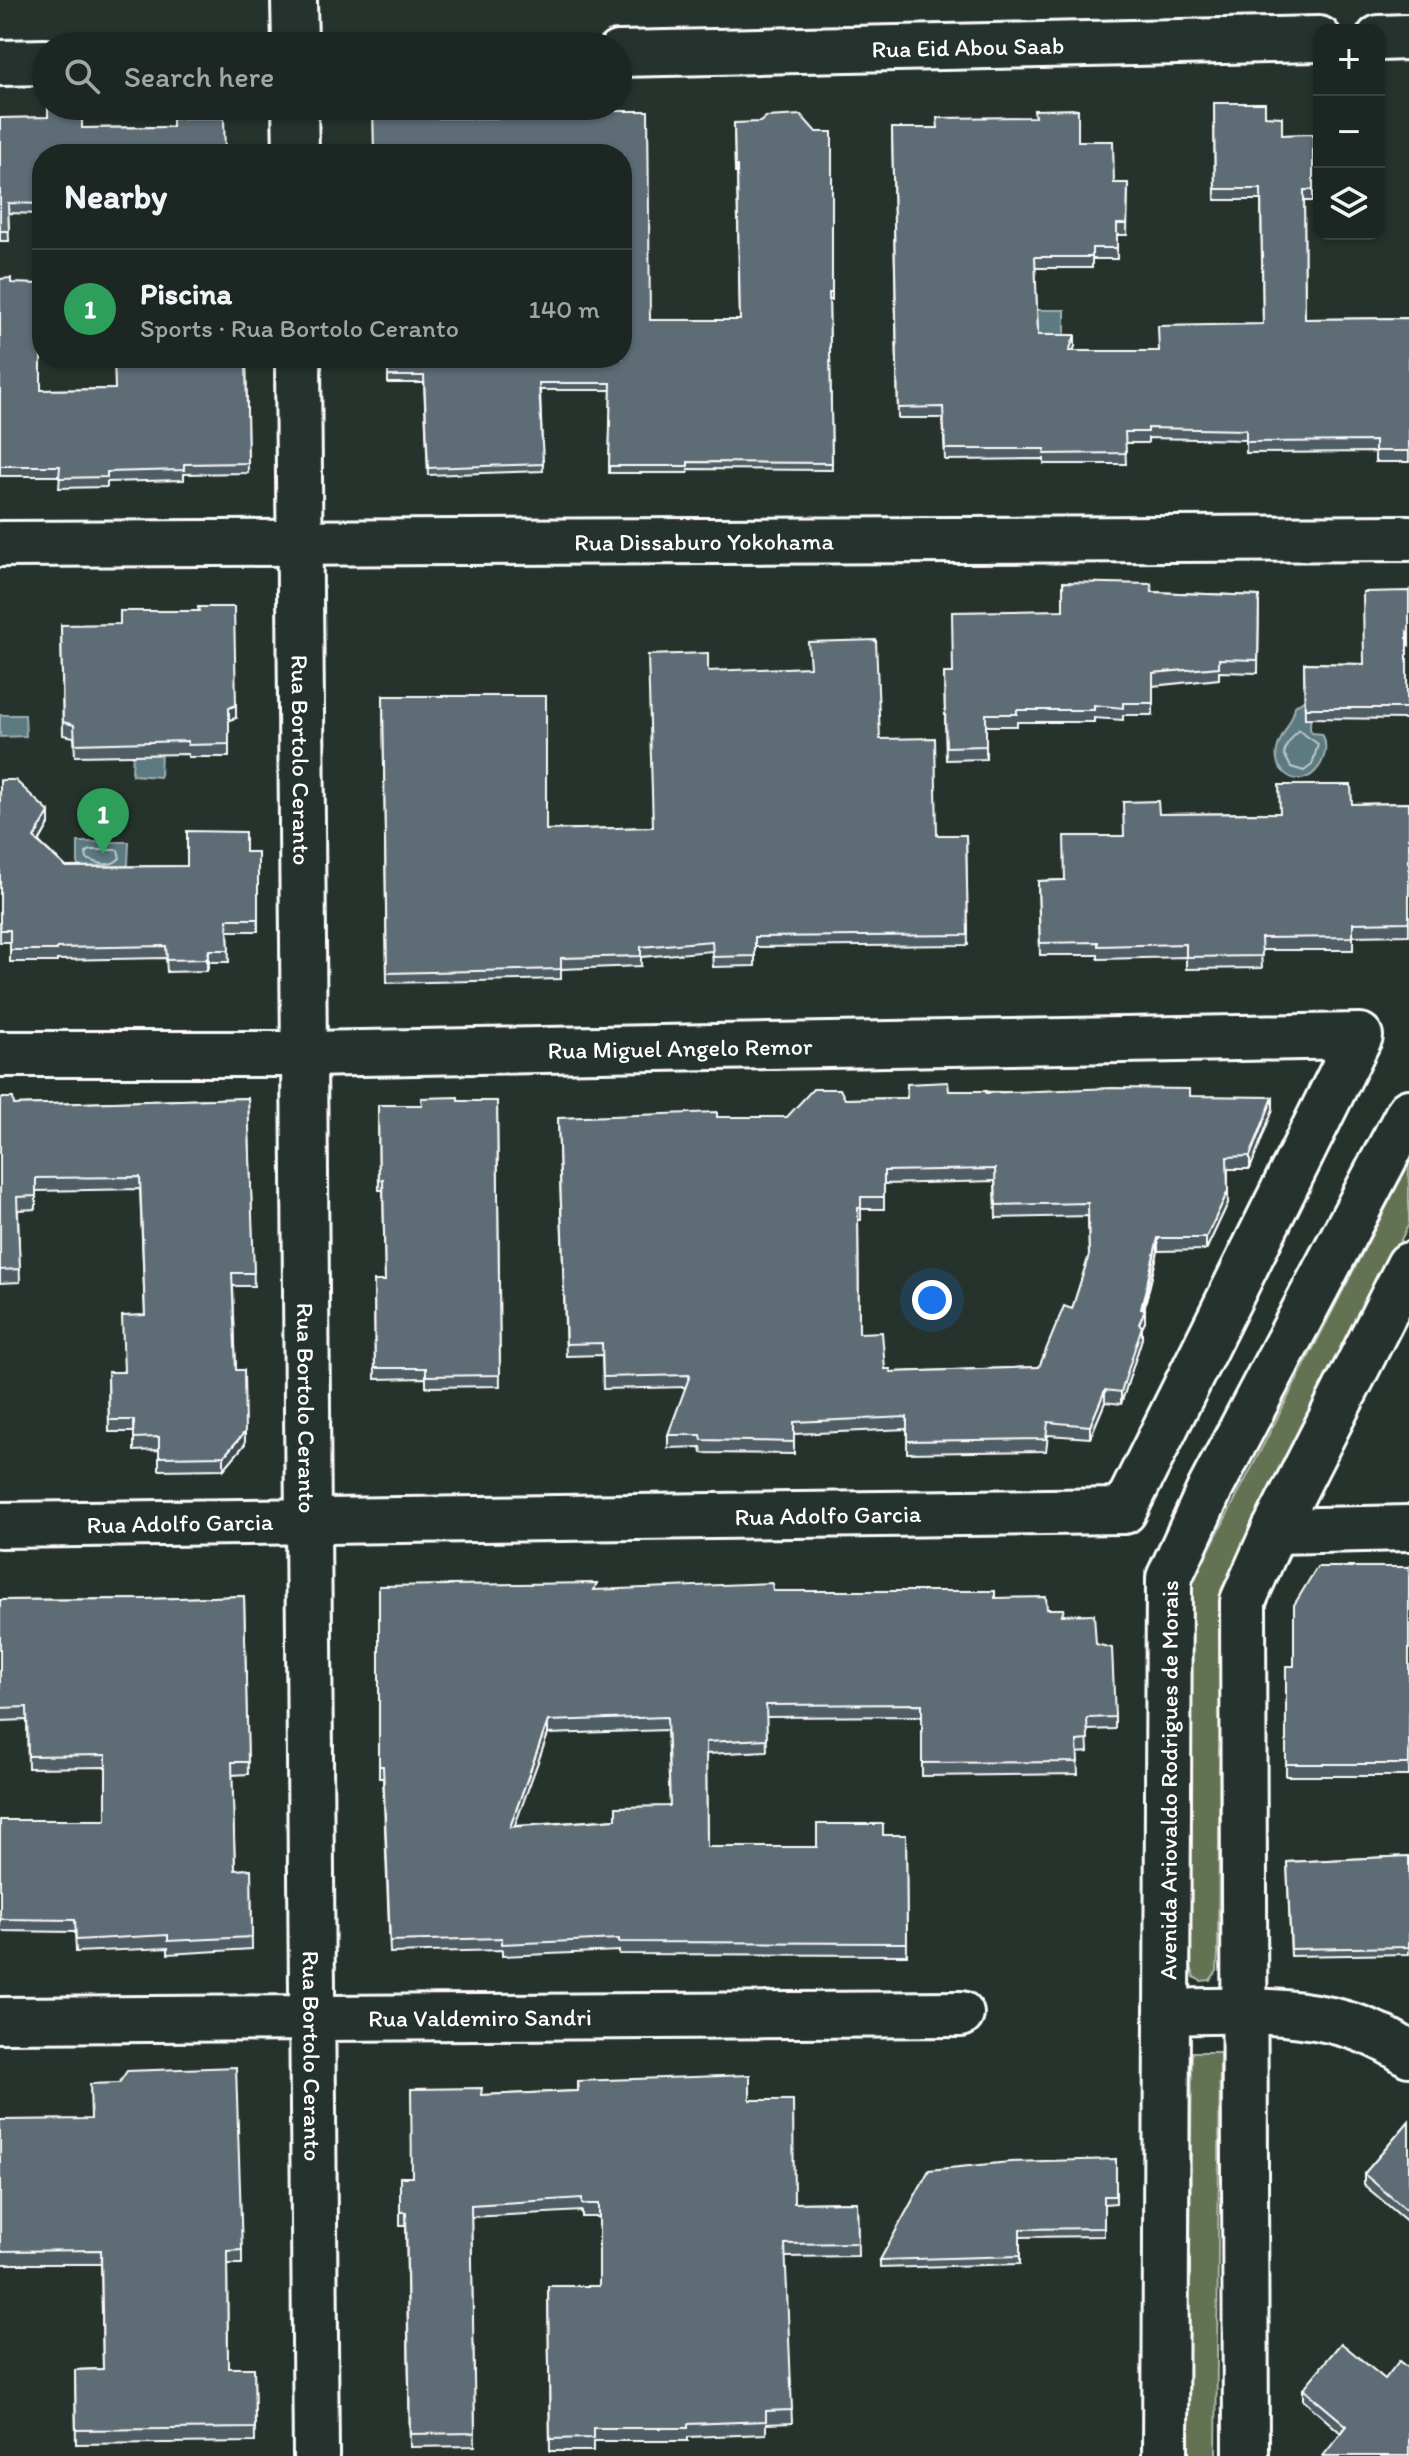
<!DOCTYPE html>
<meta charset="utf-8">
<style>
:root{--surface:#1c2622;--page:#252e2a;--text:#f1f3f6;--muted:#a0a5a5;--line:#3a4340;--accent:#db2777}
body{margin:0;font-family:Itim,sans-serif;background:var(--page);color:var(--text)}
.controls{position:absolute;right:24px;top:24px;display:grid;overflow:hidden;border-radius:16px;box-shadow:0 2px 6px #0004}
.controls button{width:72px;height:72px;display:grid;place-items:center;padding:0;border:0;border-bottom:2px solid var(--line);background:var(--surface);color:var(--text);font:40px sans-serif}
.you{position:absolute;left:932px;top:1300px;width:28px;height:28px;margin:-20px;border:6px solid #fff;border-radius:50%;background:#1a73e8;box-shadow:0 0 0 12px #1a73e833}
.badge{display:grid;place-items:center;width:52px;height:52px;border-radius:50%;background:var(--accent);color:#fff;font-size:26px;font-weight:700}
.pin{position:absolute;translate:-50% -66px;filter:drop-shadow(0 2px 4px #0008)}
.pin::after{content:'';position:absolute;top:42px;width:28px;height:24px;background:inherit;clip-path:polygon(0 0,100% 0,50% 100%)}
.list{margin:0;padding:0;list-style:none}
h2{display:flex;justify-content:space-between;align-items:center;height:104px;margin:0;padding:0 32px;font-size:34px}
h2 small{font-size:26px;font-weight:400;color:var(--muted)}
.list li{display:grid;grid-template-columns:52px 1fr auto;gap:24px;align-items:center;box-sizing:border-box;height:120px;padding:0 32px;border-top:2px solid var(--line)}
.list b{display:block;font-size:30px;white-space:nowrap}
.list p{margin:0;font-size:26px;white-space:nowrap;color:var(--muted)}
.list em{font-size:26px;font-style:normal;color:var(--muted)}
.icon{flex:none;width:44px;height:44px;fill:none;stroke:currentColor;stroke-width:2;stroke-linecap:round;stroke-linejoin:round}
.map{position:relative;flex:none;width:1409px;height:2456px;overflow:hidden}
.search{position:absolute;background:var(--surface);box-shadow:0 2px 6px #0004;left:32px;top:32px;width:600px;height:88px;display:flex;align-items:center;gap:20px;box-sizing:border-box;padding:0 28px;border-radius:44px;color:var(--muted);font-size:30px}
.panel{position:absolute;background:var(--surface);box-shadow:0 2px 6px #0004;left:32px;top:144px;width:600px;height:224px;border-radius:32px}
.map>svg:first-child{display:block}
.green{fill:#627253;stroke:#b0b8a9;stroke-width:2}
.water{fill:#5d7a80;stroke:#9eafb3;stroke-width:2}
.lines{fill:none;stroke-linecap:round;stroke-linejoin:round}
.shore{stroke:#becacc;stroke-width:2}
.minor-casing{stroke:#fff;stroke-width:50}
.tertiary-casing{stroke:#fff;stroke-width:50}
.minor{stroke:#26332d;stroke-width:44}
.tertiary{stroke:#26332d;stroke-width:44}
.wall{fill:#505d65;stroke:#fff;stroke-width:2;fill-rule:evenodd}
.shaded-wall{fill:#414c52;stroke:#fff;stroke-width:2}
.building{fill:#5d6c75;stroke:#fff;stroke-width:2;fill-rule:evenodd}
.labels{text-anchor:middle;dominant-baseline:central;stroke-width:6;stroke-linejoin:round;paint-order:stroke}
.street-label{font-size:24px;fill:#fff;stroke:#26332d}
</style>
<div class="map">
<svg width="1409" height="2456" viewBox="0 0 1409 2456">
<rect width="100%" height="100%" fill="#26332d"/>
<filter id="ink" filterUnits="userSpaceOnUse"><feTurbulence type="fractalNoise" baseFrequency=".0125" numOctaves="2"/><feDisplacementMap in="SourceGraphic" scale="16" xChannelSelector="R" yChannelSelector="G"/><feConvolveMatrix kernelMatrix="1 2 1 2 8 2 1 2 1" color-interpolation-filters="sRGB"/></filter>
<g filter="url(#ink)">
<g class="green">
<path d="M1409 1163V1224L1221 1590 1218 1954 1217 1971 1210 1980 1201 1981 1194 1977 1191 1967 1192 1583Z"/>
<path d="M1192 2052H1220L1216 2456H1188Z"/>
</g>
<g class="water">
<path d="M1015 310H1065V335L1015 336Z"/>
<path d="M1305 699 1311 702 1310 729 1312 733 1322 734C1336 759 1303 798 1281 769 1266 748 1293 727 1295 706Z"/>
<path d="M0 715H25L26 736 0 737Z"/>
<path d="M134 722 162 724 160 777 132 775Z"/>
<path d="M78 842H129L128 865 115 872 78 868Z"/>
</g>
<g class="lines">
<g class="shore">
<path d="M1298 730 1318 744 1312 765 1304 771 1291 767 1284 754 1287 745Z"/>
<path d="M90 850H118L120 858C110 868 99 864 87 859L86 853Z"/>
</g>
<defs>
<g id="minor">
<path d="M294 0 295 46"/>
<path d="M1379 38 1409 37"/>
<path id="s1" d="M618 54 1319 39"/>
<path d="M0 63 46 62"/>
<path d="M295 106 296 154"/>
<path id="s2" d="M298 358 316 2456"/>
<path id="s3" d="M0 544 1409 538"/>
<path id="s4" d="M0 1054H304L1360 1036 1124 1511 0 1525"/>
<path d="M1274 1531 1409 1528"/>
<path d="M1169 2012C1249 2010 1341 2005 1409 2054"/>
<path id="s5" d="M0 2020 961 2014"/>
</g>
<g id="tertiary">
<path id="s6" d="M1165 2456 1169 1578 1210 1489 1409 1112"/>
<path d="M1246 2456 1243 1601 1274 1531 1409 1265"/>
</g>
</defs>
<use href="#minor" class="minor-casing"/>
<use href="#tertiary" class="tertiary-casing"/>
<use href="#minor" class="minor"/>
<use href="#tertiary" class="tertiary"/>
</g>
<g class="wall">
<path d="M1214 103 1265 116 1282 135 1313 134V201H1304L1305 319 1409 318V462H1375V452L1246 453V440L1148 438V443H1125L1126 464H1044V459L945 460 943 418H898L892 128 1078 141 1114 183H1128L1127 235H1117V259H1092V268H1035L1038 335 1075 346 1073 351H1159L1263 324 1261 200H1215Z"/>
<path d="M0 118 82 128 172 127 224 118 42 154V214L8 213 9 241H0Z"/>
<path d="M421 118 650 320H740L737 173H735L734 123 816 132H832V300H829L832 470 688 469V473H609L611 390H540L543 471 428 475 424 383H388V358Z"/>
<path d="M0 279 11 283 41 390 115 389 246 358 248 473 184 474V480L107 482V487L59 488 60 476H0Z"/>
<path d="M1409 591V645L1407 643V719L1305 718 1304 663 1364 664Z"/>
<path d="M1152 592 1259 596 1258 673 1219 672V679L1153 686V715H1123V720L1094 718V722H1017V726H986V759L946 760 944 673H953L1063 610Z"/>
<path d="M61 625 236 718 229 720V757H188V754L75 756 74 737 63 735Z"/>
<path d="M708 671 880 739 937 835H966L968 945 755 947V966L713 967 712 951 641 957V966L561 969V979L387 983 383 696 546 830 653 827Z"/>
<path d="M0 781 49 824 39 842 66 867 187 866 245 852H258V931H228L229 962H209L207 971 167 972 166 958 57 960V962H10V942H0Z"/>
<path d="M1409 803V935L1353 936V950H1261L1262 968 1186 969V957L1098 959V955H1040L1038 881 1065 880 1123 836 1159 814 1279 813 1352 804Z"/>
<path d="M949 1091 1189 1096 1273 1109 1250 1169H1228V1203L1206 1250 1158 1251 1144 1310 1145 1322 1142 1328V1338L1121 1404 1105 1402 1090 1438 1048 1435 1046 1451 907 1453V1429L794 1434V1454L702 1453 701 1447 668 1448V1435L686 1387 603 1389 602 1355 566 1356 558 1118 787 1117 845 1099 907 1098ZM995 1181 996 1218 1088 1216 1089 1256 1072 1309 1039 1367 891 1372 885 1369 859 1333 858 1220H861V1209H884V1184Z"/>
<path d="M0 1098 14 1105 248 1098 254 1286H233L236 1370 245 1444 224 1469 159 1470V1450L134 1451V1432H109L108 1372H123L145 1315 140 1189 36 1191V1209L18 1210 20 1282 0 1283Z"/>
<path d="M458 1101H497L500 1386 426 1387V1378L375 1379 374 1281H385L383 1190H379L378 1105H422Z"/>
<path d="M1409 1567V1776H1286V1666H1294Z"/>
<path d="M379 1586 597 1590 773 1591 995 1598 1047 1609 1064 1615 1096 1644 1115 1717V1729L1087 1730 1088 1752 1077 1753 1078 1774 922 1776V1716L766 1717 767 1751 706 1754 707 1847H817L883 1835H906L907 1955 619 1954V1951L502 1956V1950L390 1953 383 1778H379ZM667 1730 670 1806 616 1819 514 1826 548 1734Z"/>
<path d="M244 1596 248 1774 232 1775 235 1870 251 1869 252 1949 168 1954V1948L76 1952 75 1932 0 1931V1820H106V1767L28 1768 27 1720 0 1721V1600L147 1599Z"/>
<path d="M1409 1856V1954L1291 1956 1287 1862Z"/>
<path d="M577 2081 750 2100 794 2203 857 2202 858 2256 785 2257 792 2423 766 2424V2434L688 2437V2441H593V2451H550L548 2286H599V2217H582V2211L471 2217 475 2446 410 2447 406 2225H400V2177H412L481 2095 577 2091Z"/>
<path d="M0 2120 242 2250V2264H227L228 2368H254L255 2442 76 2444 75 2370 103 2369 101 2264H0Z"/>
<path d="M1409 2121V2223L1364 2185V2174Z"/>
<path d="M1116 2159V2203L1104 2204V2236L1020 2237V2264L880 2268V2260Z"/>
<path d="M1385 2379 1341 2433 1303 2400V2389Z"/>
</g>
<g class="shaded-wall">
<path d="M1075 335V346L1069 362V351Z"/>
<path d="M236 705V718L229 720V708Z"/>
<path d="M49 812V824L34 850V838Z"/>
<path d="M209 950V962L207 971V959Z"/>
<path d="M1273 1097V1109L1250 1169V1156Z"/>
<path d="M1228 1191V1203L1206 1250V1238Z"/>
<path d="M1158 1238V1251L1143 1313 1145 1310V1322L1142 1328V1338L1121 1404V1392L1139 1324Z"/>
<path d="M1105 1390V1402L1090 1438V1426Z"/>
<path d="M245 1432V1444L224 1469V1456Z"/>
<path d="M548 1721V1734L510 1839V1827Z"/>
</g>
<g class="building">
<path d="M1214 103H1265V116L1282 117V135L1313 134V190H1304L1305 319 1409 318V451H1375V441L1246 442V430L1148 428V432H1125L1126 453 1044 454 1045 449H945L943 407 898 408 892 128H938L937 118 1035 117 1034 110 1078 109V141H1113L1114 183H1128L1127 224H1117V248H1092V257H1035L1038 335H1075L1069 351H1159L1158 326 1263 324 1261 189H1215Z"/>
<path d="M48 106H82V128L172 127V118H224L225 154H42V204L8 203 9 231H0V118L48 117Z"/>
<path d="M373 106H421V118H511L510 111H648L650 320H740L737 166H735L734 123 760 122 766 117 801 115 816 132H832V293H829L832 463 688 462V466H609L611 383H539L543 464 428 468 424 376H388V358H622V154H374Z"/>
<path d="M11 278V283L41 284V390L115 389 114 358H246L248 463 184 464V470L107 472V477L59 478 60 466H0V279Z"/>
<path d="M1063 582 1151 584 1152 592 1259 596 1258 660 1219 659V667L1153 673V703H1123V708L1094 705V710H1017V714H986V746L946 747 944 673H953L952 612 1063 610Z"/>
<path d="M1409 591V635L1407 632V708H1305L1304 663 1364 664 1363 592Z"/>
<path d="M198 607H234L236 705 229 708V744L188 745V741L75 744 74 725 63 722 61 625 120 624V611H199Z"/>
<path d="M876 640 880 739 935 738 937 835H966L968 935 755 937V956L713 957 712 941 641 947V956L561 958V969L387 973 383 696H546V830L653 827 648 655 708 653V671L810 667 808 642Z"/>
<path d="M2 780H15L49 812 34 838 66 867 187 866V831L245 832V852H258V919H227L229 950H209L207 959 167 960 166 946 57 948V950H10V930H0V781Z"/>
<path d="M1279 785H1351L1352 804 1409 803V922L1353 923V937L1261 938 1262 956 1186 957V944L1098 946V942L1040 943 1038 881 1065 880 1064 836H1124L1123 802 1158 801 1159 814 1280 813Z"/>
<path d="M948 1082 949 1091H986V1093L1112 1088 1189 1089V1096L1273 1097 1250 1156 1227 1157 1228 1191 1206 1238H1158L1141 1309 1145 1310 1139 1324 1142 1326 1121 1392 1105 1390 1090 1426 1048 1422 1046 1439 907 1441V1417L794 1422V1442L702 1440 701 1435H668L690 1375 603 1377 602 1343 566 1344 558 1118 717 1112V1117H787L813 1089H840L845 1099 907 1098V1084ZM995 1169 996 1205 1088 1203 1089 1255 1072 1309 1064 1306 1039 1367 891 1372 890 1369H885L882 1332 859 1333 858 1208H861V1197H884V1171Z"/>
<path d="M458 1097V1101H497L500 1375 426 1376V1368H375L374 1281H385L383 1179 379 1180 378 1105H422L421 1098Z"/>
<path d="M0 1098H13L14 1105 248 1098 254 1273H232L236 1370H244L245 1432 224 1456 159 1457V1437L134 1438V1420H109L108 1372H124L122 1316 145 1315 140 1177 36 1178V1196L17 1197 20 1269 0 1270Z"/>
<path d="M1317 1567H1409V1764H1286V1666H1294V1605Z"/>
<path d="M597 1583 594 1590 772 1583 773 1591H995V1598L1046 1597 1047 1609H1064L1062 1615 1094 1614 1096 1644 1112 1648 1115 1717 1087 1718 1088 1740 1077 1741 1078 1762 922 1763V1704L766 1705 767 1739 706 1742 707 1847H817V1824H883V1835H906L907 1943 619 1942V1939L502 1944V1938L390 1941 383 1766H379V1586ZM667 1717 670 1806 616 1807V1819L510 1827 548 1721Z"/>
<path d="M244 1596 248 1762H232L235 1870 251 1869 252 1937 168 1941V1935L76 1940 75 1920 0 1919V1820H106V1755L28 1756 27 1707 0 1708V1600L147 1599Z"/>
<path d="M1409 1856V1947L1291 1949 1287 1862Z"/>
<path d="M236 2067 242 2250 227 2251 228 2368H254L255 2428 76 2430 75 2370 103 2369 101 2250 0 2251V2120L91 2119 90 2084 119 2083 127 2071Z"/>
<path d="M750 2075V2100H793L794 2203 857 2202 858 2243 785 2244 792 2410 766 2411V2421L688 2424V2428H593V2438L550 2439 548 2286H599V2204H582V2198L471 2205 475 2433 410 2434 406 2212H400V2177H412L411 2089 482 2088 481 2095 578 2091 577 2081Z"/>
<path d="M1409 2121V2212L1364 2174Z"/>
<path d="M1116 2159V2196H1104V2228L1020 2229V2256L880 2260 929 2170 1010 2162Z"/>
<path d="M1341 2343 1385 2379 1399 2361 1409 2369V2456H1323L1347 2426 1303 2389Z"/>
</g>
</g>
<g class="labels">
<g class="street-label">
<text stroke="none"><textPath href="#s1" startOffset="350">Rua Eid Abou Saab</textPath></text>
<text stroke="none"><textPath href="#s3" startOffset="704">Rua Dissaburo Yokohama</textPath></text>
<text stroke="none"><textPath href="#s2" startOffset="402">Rua Bortolo Ceranto</textPath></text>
<text stroke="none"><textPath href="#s4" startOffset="680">Rua Miguel Angelo Remor</textPath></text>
<text stroke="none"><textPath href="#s2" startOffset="1050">Rua Bortolo Ceranto</textPath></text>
<text transform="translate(828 1515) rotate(-1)">Rua Adolfo Garcia</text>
<text transform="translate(180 1523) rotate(-1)">Rua Adolfo Garcia</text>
<text stroke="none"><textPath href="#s6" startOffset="676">Avenida Ariovaldo Rodrigues de Morais</textPath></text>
<text stroke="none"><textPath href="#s5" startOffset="480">Rua Valdemiro Sandri</textPath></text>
<text stroke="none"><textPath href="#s2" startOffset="1698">Rua Bortolo Ceranto</textPath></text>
</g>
</g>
</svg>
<div class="controls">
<button>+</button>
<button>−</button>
<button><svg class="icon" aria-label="layers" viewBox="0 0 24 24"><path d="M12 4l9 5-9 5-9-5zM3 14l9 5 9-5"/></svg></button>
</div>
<div class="you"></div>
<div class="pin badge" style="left:103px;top:854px;background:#2e9e5b">1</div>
<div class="search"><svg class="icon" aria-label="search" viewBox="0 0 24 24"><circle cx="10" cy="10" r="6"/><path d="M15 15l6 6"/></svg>Search here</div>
<section class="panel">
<h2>Nearby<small></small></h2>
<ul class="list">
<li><span class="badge" style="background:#2e9e5b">1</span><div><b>Piscina</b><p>Sports · Rua Bortolo Ceranto</p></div><em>140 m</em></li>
</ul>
</section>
</div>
